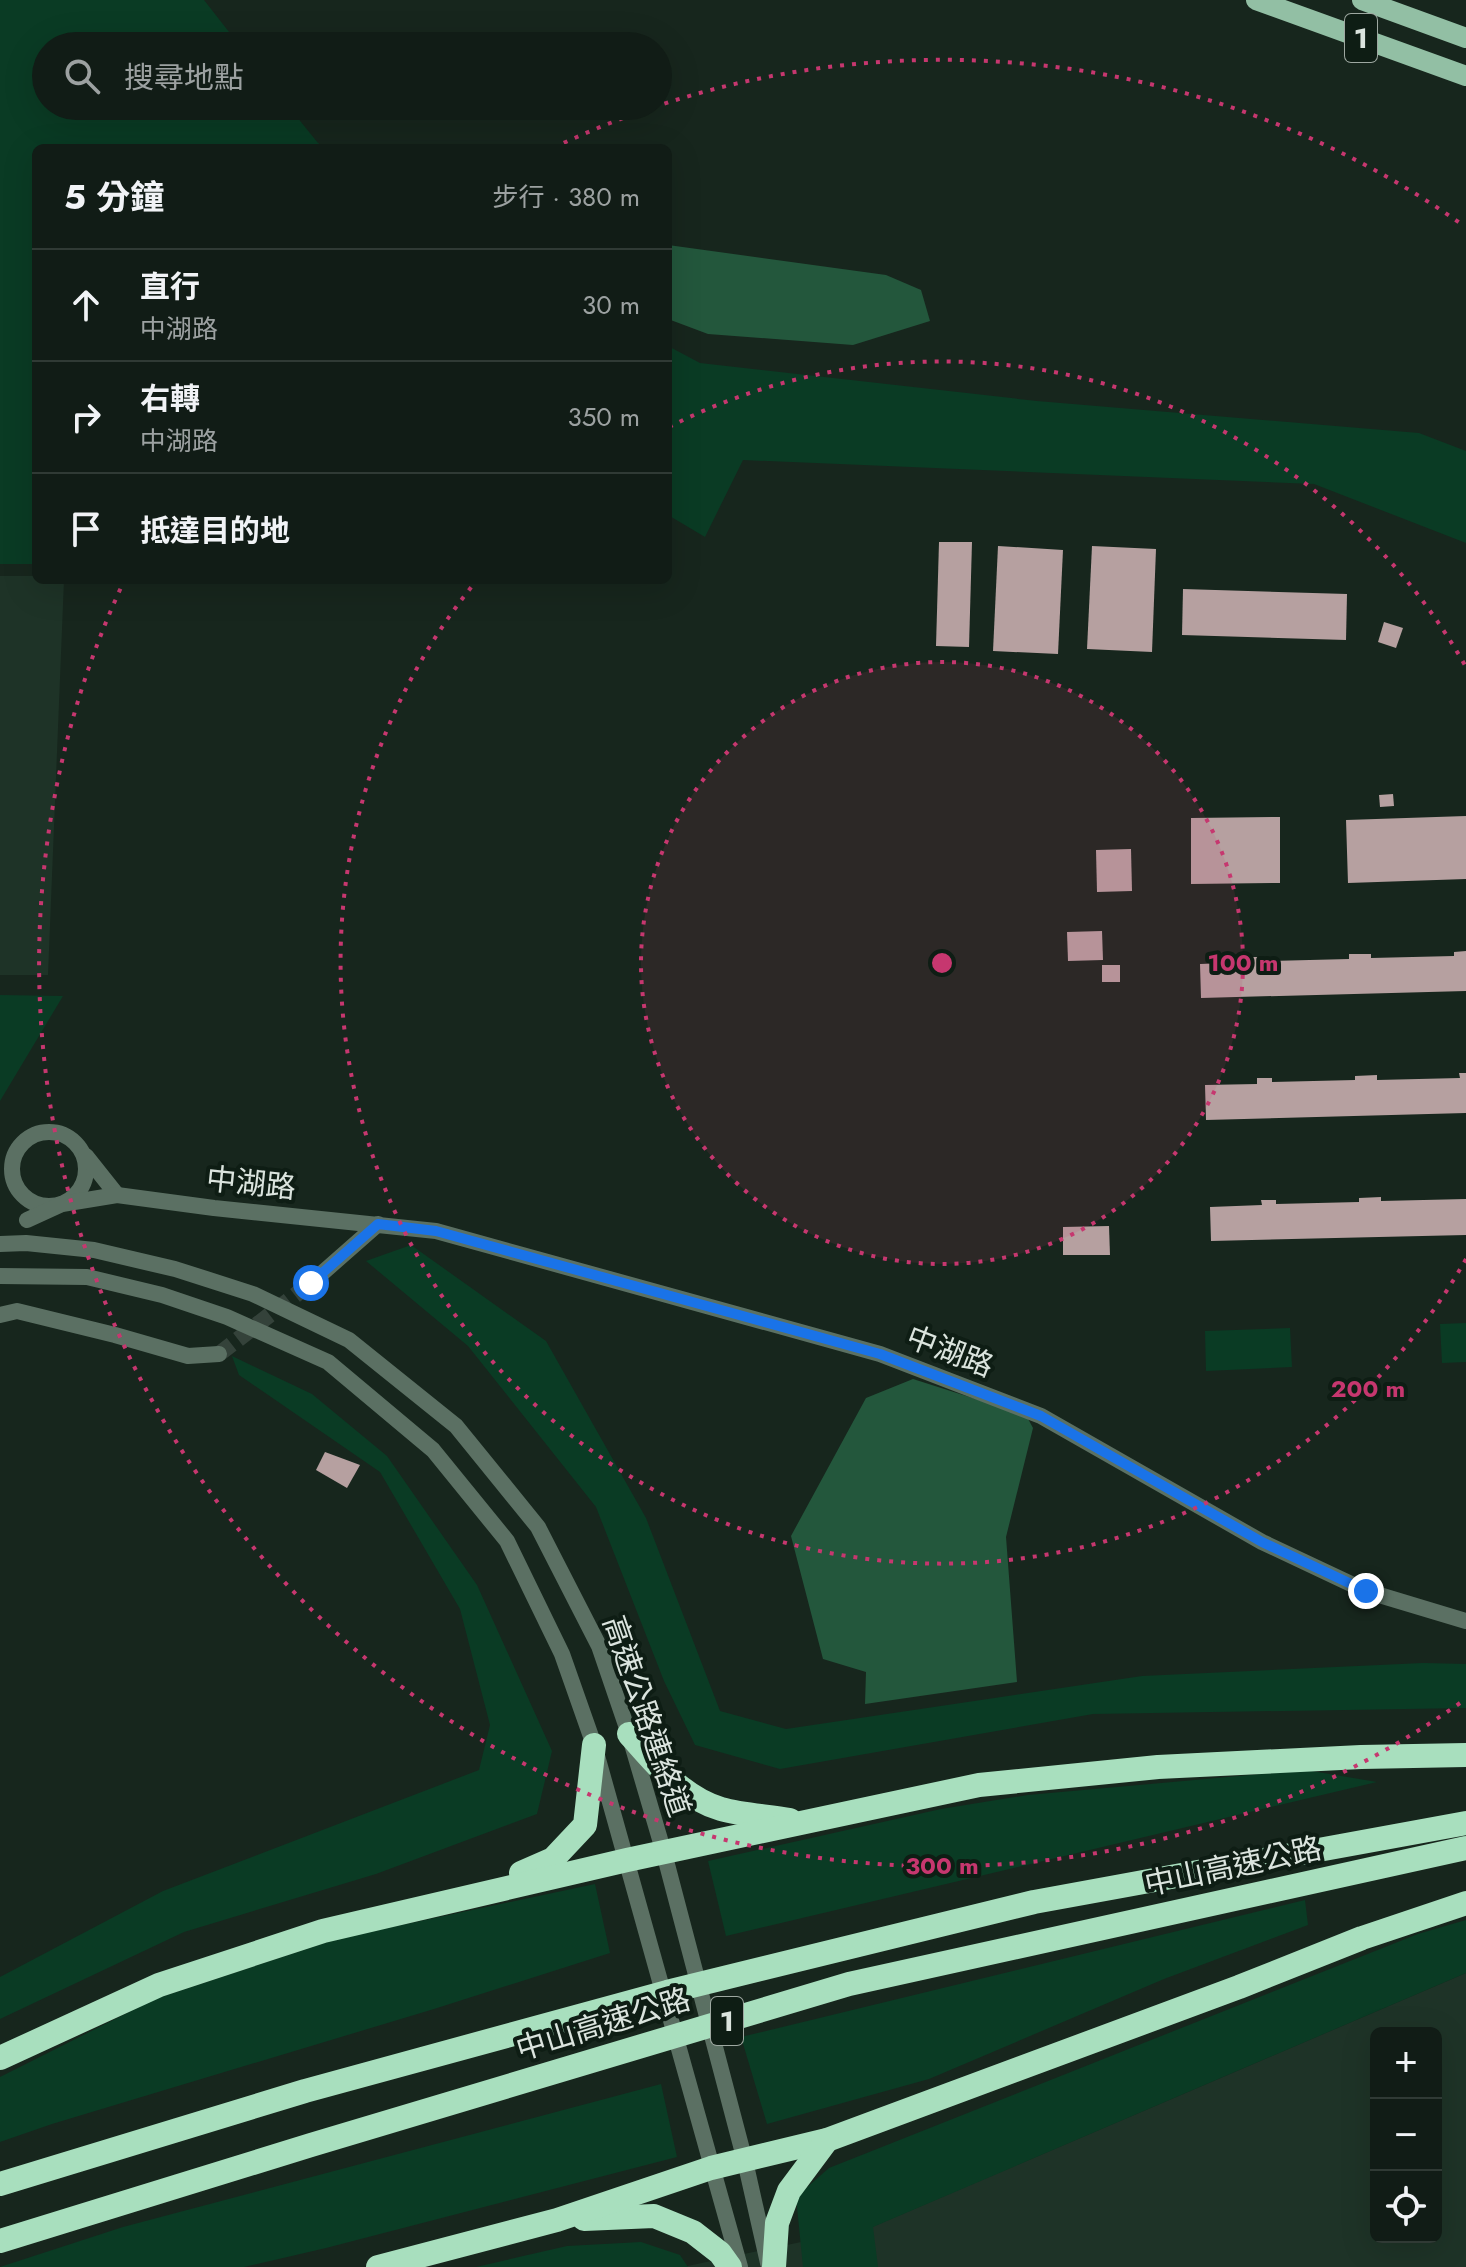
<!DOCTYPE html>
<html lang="zh-TW">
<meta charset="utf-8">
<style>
:root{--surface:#111c16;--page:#1e2923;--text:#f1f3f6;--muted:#9ca1a1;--line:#303a35}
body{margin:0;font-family:Jost,"Noto Sans TC",sans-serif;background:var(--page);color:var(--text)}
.controls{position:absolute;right:24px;bottom:24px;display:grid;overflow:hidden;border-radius:12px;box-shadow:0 8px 32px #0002}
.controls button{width:72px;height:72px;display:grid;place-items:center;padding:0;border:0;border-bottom:2px solid var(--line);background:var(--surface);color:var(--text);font:40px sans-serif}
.stop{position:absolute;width:24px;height:24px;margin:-18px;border:6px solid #1a73e8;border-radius:50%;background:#fff}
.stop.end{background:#1a73e8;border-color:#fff;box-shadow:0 2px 8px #0008}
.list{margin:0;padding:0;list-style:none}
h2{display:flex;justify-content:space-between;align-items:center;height:104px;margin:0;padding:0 32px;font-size:34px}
h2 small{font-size:26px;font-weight:400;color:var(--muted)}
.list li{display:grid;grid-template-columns:52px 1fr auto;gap:24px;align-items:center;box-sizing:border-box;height:112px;padding:0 32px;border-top:2px solid var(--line)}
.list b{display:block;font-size:30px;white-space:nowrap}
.list p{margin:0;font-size:26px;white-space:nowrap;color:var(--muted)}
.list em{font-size:26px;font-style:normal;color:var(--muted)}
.icon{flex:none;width:44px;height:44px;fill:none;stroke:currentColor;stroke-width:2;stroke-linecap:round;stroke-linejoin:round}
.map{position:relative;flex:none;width:1466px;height:2267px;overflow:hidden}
.search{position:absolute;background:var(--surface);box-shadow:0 8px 32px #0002;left:32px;top:32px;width:640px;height:88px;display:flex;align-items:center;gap:20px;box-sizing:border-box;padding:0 28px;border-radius:44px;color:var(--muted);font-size:30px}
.panel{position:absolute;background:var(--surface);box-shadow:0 8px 32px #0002;left:32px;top:144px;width:640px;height:440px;border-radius:12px}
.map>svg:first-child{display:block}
.built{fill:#1e3327;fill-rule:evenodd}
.green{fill:#0a3b24}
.water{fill:#23573c}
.building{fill:#b6a0a0}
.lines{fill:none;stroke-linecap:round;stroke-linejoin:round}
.minor-tunnel{stroke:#34423a;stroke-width:16;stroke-dasharray:16 8;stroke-linecap:butt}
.minor{stroke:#5b7063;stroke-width:16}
.tertiary{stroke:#5b7063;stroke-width:16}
.primary{stroke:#92bfa4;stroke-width:20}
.motorway{stroke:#a8dfbe;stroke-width:24}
.route{stroke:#1a73e8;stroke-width:10}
.ring{fill:none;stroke:#c6376f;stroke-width:4;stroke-dasharray:4 8}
.labels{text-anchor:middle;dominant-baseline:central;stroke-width:8;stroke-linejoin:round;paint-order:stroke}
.shield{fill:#0e1d14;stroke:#9ea8a1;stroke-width:2}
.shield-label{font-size:28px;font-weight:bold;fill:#dbe4de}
.street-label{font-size:30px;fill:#dbe4de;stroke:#0e1d14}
.centre{fill:#c6376f;stroke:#0e1d14;stroke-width:4}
.ring-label{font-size:24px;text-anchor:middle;font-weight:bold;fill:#c6376f;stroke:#0e1d14;stroke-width:8;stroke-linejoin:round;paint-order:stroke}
</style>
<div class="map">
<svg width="1466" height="2267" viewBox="0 0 1466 2267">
<rect width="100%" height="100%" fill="#17261d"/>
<g class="built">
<path d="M0 576H36V580H64L48 975H0Z"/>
<path d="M1466 1973V2267H683L872 2227ZM1376 2033H1436V2237H1376Z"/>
</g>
<g class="green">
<path d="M0 0H204L240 46H46V106H288L318 143 325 148H36V564H0Z"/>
<path d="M668 346 700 363 1037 401 1419 433 1466 451V543L1314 484 743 460 705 537 668 515Z"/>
<path d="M0 995 63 996 0 1101Z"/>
<path d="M411 1245 546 1341 646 1518 720 1711 786 1729 1142 1676 1423 1663 1466 1664V1708L1093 1714 780 1769 695 1745 664 1681 596 1507 468 1346 366 1261Z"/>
<path d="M1466 1323V1362L1442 1363 1440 1324Z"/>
<path d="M1290 1328 1292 1367 1206 1371 1205 1331Z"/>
<path d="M232 1356 312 1394 387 1456 477 1585 552 1751 537 1814 376 1874 184 1932 0 2019V1977L163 1891 479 1770 490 1725 460 1609 380 1472 239 1375Z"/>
<path d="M1306 1770 1377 1782 726 1936 708 1861 941 1809 1028 1795Z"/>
<path d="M595 1884 610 1953 434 2009 52 2124 0 2142V2077L155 1999 340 1938Z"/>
<path d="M1305 1900 1308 1925 1164 1979 929 2079 767 2124 741 2037Z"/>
<path d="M1466 1920V1973L873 2227 878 2267H803L796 2197 829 2168 1418 1934Z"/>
<path d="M661 2084 677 2157 326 2248 244 2267H0L123 2227Z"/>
<path d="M641 2242 680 2255 688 2267H476L567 2246Z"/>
</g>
<g class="water">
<path d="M668 245 886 275 921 290 930 321 853 345 708 334 668 319Z"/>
<path d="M913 1379 1026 1415 1033 1428 1006 1537 1017 1682 865 1704 866 1672 823 1659 791 1536 866 1398Z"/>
</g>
<g class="building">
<path d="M939 542H972L969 647 936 646Z"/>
<path d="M998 546 1063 550 1058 654 993 651Z"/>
<path d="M1092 546 1156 549 1152 652 1087 649Z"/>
<path d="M1183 589 1347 594 1346 640 1182 635Z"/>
<path d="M1384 622 1403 628 1396 648 1378 642Z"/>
<path d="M1393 794 1394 806 1380 807 1379 795Z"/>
<path d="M1466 816V879L1348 883 1346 820Z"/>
<path d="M1280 817V883L1191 884V818Z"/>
<path d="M1131 849 1132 891 1097 892 1096 850Z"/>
<path d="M1102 931 1103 960 1068 961 1067 932Z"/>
<path d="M1466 951V991L1201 998 1200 964 1252 962V957H1266V961L1349 959V954H1371V958L1454 956V952Z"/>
<rect x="1102" y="965" width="18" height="17"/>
<path d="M1459 1073H1466V1113L1206 1120 1205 1085 1257 1084V1078H1272V1082L1355 1080V1076L1377 1075V1080L1460 1078Z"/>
<path d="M1381 1197V1201L1466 1199V1235L1211 1241 1210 1207 1262 1205 1261 1200H1276V1204L1359 1202V1198Z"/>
<path d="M1109 1226 1110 1255H1063V1227Z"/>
<path d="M325 1452 360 1465 347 1488 316 1470Z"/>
</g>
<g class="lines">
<path class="minor-tunnel" d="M219 1354 311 1283"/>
<g class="minor">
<path d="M311 1283 378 1224"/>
<path d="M0 1315 17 1311 115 1335 188 1356 219 1354"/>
</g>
<g class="tertiary">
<circle cx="49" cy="1169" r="37"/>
<path d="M86 1156 117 1195"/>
<path d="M27 1220 62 1204 117 1195 214 1208 436 1231 880 1354 1041 1416 1262 1542 1366 1591 1466 1621"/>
<path d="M0 1244 26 1243 94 1250 175 1269 253 1294 349 1340 456 1426 538 1527 599 1646 629 1734 664 1853 745 2161 768 2263"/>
<path d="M0 1276 87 1277 162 1295 227 1317 328 1362 433 1450 507 1541 562 1654 594 1745 740 2267"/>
</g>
<g class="primary">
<path d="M1256 0 1466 76"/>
<path d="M1362 0 1466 38"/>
</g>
<g class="motorway">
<path d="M629 1734C655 1763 681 1797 721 1809 742 1815 767 1816 790 1820"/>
<path d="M521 1873 553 1859 585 1825 594 1745"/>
<path d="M0 2058 159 1985 323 1931 627 1860 979 1785 1158 1767 1361 1757 1466 1755"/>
<path d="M0 2184 305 2091 667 1992 1034 1902 1466 1823"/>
<path d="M584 2219 654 2216 693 2232 720 2253 730 2267"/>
<path d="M0 2241 311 2145 849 1984 1466 1848"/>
<path d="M378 2267 557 2220 711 2168 827 2140 1239 1987 1362 1938 1466 1903"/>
<path d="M774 2267 777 2223 789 2191 827 2140"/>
</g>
</g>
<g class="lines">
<path class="route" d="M311 1283 378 1224 436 1231 880 1354 1041 1416 1262 1542 1366 1591"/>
</g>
<circle cx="942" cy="963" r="301" fill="#c6376f" fill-opacity=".12"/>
<g class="ring">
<circle cx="942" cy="963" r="301"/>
<path d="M1466 1259A602 602 0 1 1 477 580M669 427A602 602 0 0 1 1466 667"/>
<path d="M1460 1703A903 903 0 0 1 124 581M553 148A903 903 0 0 1 1460 223"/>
</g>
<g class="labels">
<g class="shield">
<rect x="1345" y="14" width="32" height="48" rx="6"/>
<rect x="711" y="1997" width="32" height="48" rx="6"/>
</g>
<g class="shield-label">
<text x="1361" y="38">1</text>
<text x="727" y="2021">1</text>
</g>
<g class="street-label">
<text transform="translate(251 1183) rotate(6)">中湖路</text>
<text transform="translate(950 1351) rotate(21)">中湖路</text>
<text transform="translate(647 1716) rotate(71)">高速公路連絡道</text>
<text transform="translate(1233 1866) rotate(-12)">中山高速公路</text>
<text transform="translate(603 2024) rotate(-17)">中山高速公路</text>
</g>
</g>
<circle cx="942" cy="963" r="12" class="centre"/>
<g class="ring-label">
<text x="1243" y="971">100 m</text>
<text x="1368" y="1397">200 m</text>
<text x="942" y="1874">300 m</text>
</g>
</svg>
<div class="controls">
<button>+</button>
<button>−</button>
<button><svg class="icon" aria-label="locate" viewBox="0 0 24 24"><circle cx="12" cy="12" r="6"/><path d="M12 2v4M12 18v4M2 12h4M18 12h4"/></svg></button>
</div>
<div class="stop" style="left:311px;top:1283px"></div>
<div class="stop end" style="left:1366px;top:1591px"></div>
<div class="search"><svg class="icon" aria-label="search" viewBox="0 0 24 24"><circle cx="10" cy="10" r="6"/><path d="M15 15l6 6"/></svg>搜尋地點</div>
<section class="panel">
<h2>5 分鐘<small>步行 · 380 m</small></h2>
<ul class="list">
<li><svg class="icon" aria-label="ahead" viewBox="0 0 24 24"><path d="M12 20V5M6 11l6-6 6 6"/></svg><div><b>直行</b><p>中湖路</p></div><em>30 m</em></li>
<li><svg class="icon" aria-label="right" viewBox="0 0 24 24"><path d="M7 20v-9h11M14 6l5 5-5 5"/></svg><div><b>右轉</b><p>中湖路</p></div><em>350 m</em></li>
<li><svg class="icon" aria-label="arrive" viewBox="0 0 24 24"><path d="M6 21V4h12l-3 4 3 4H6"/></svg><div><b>抵達目的地</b></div></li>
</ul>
</section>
</div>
